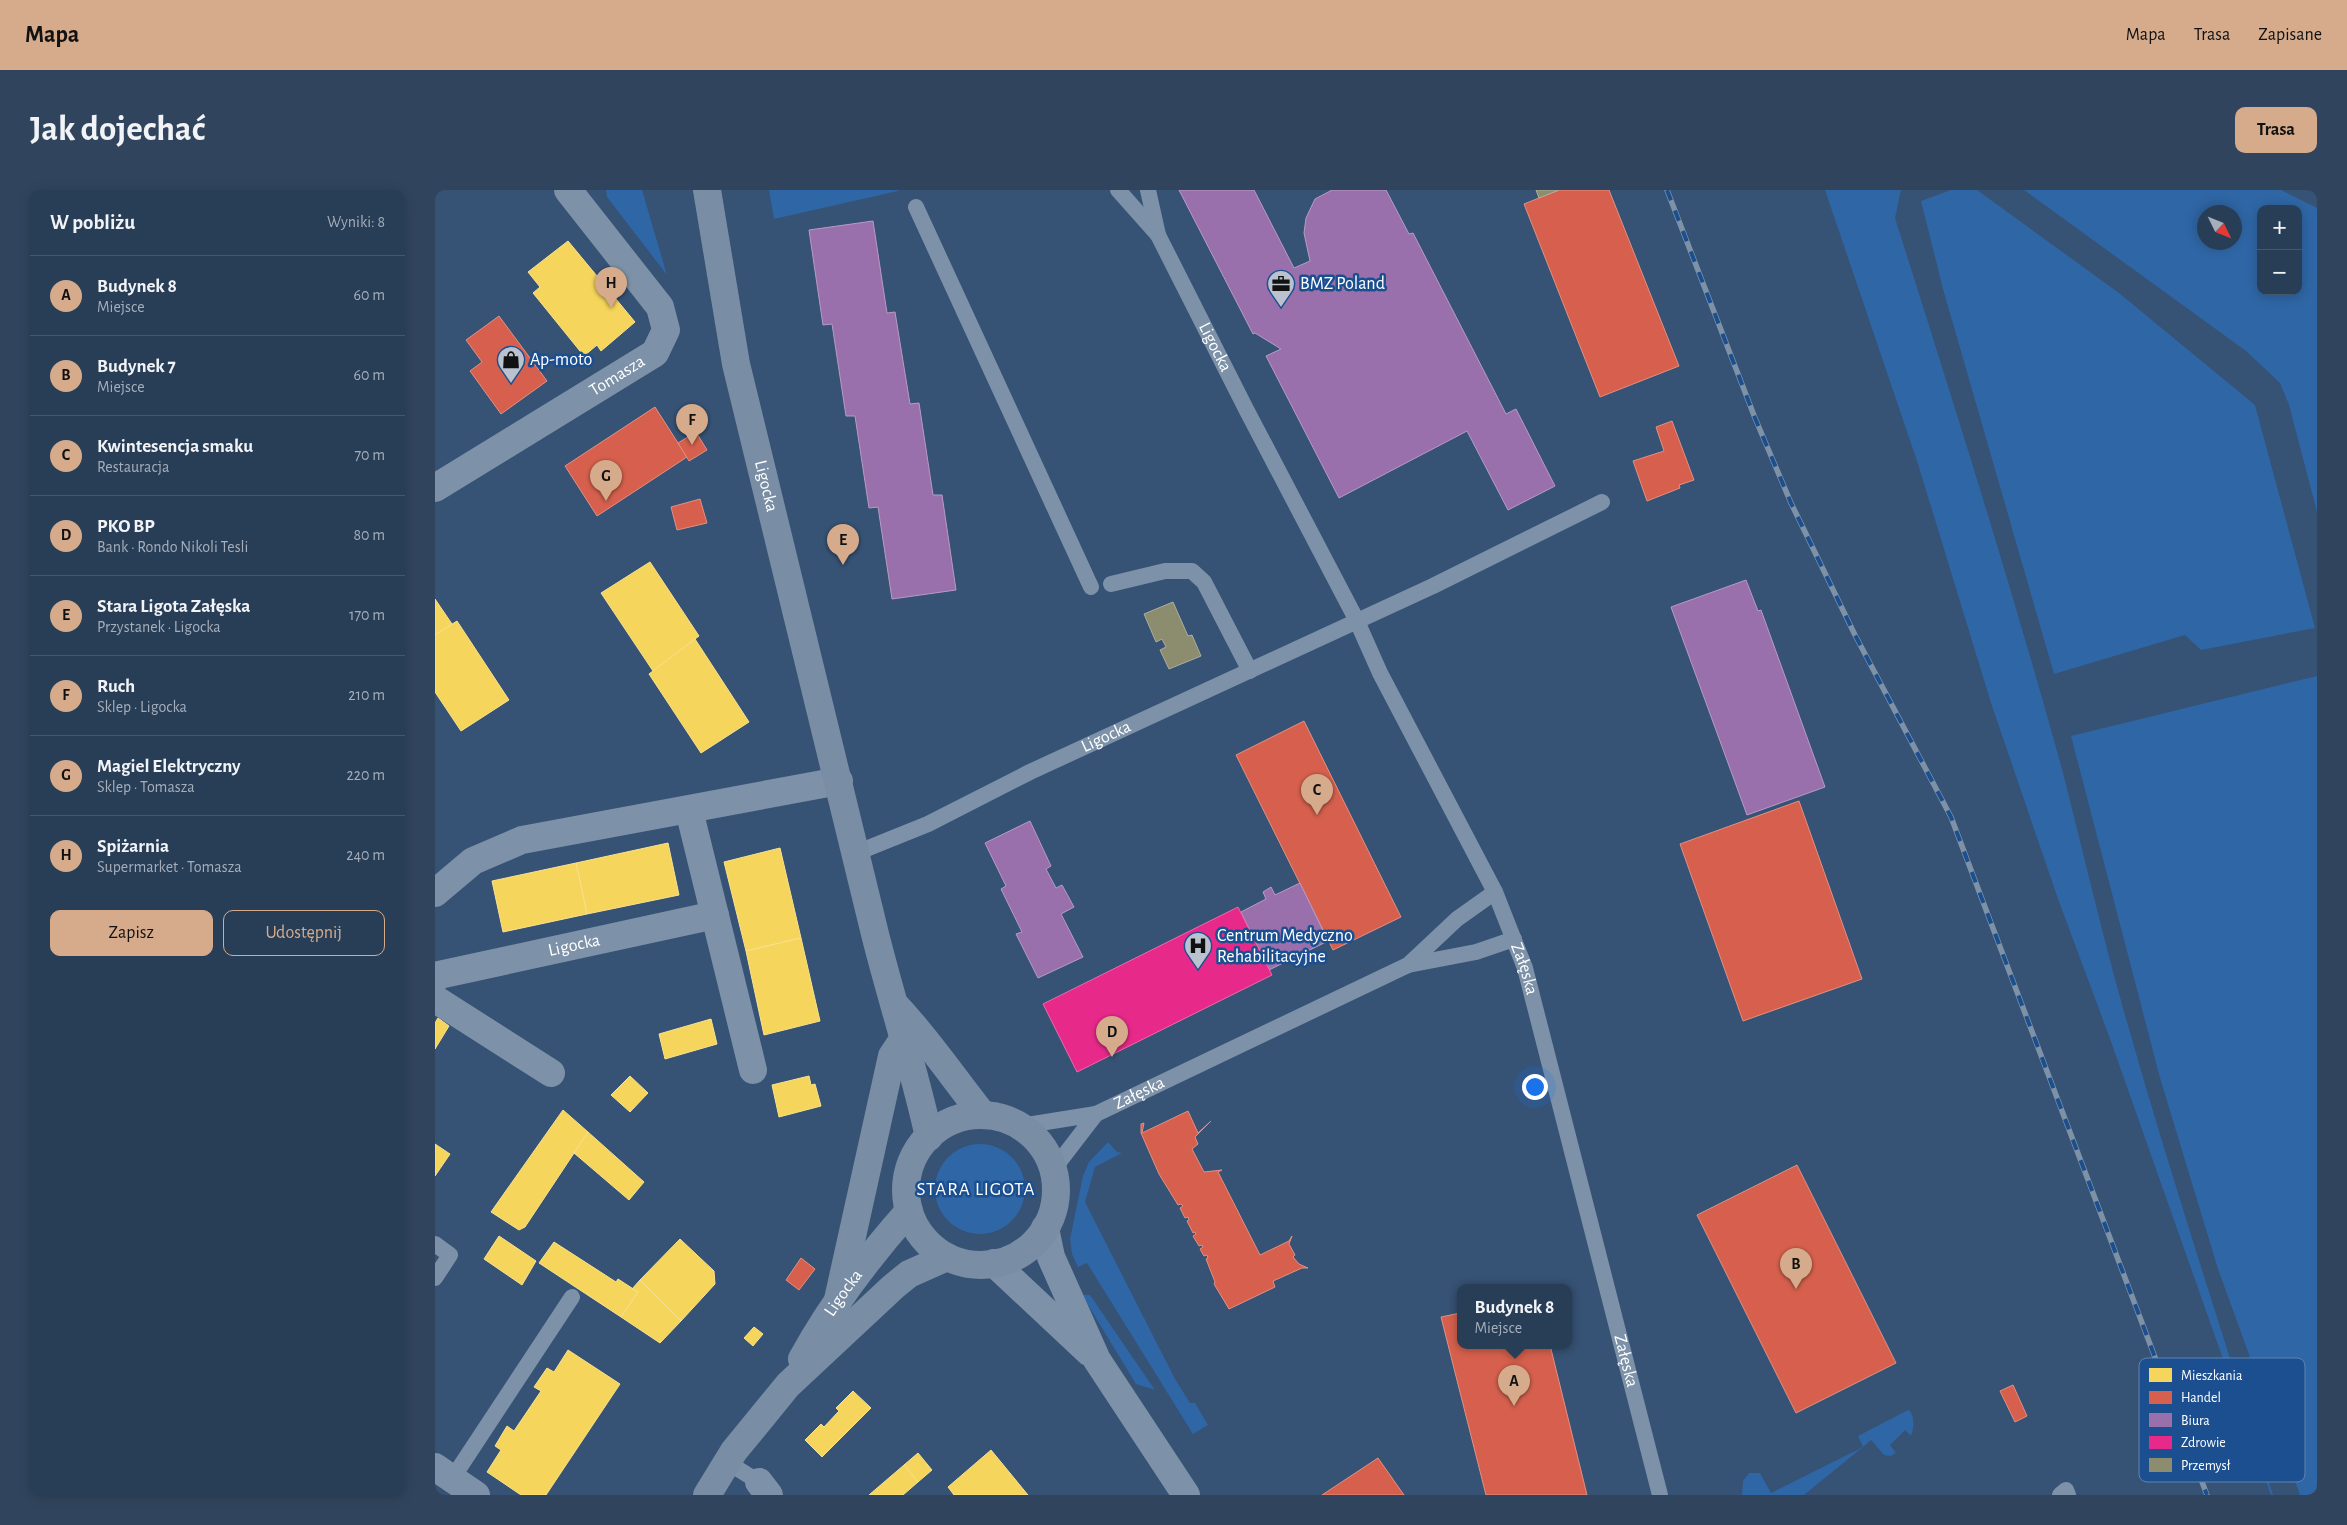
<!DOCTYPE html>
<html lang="pl">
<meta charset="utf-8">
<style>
:root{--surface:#283e57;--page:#30455d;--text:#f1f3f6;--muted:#a5aeba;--line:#44576d;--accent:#d6ab8b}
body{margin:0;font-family:"Alegreya Sans",sans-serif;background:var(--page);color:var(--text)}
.controls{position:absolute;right:15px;top:15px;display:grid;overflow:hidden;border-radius:10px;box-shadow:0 2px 12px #0003}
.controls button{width:45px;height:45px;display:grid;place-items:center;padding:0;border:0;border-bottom:1px solid var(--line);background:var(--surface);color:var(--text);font:25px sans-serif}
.compass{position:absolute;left:1762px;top:15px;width:45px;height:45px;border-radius:50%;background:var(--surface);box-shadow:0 2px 12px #0003;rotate:133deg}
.you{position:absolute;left:1099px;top:896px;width:18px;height:18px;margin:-12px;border:4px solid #fff;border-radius:50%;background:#1a73e8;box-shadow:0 0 0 8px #1a73e833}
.badge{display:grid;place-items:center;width:32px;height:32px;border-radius:50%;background:var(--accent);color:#111;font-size:16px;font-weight:700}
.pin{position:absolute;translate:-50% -41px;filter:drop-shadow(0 1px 2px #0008)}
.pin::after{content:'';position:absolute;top:26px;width:18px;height:15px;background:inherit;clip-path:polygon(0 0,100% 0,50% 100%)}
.popup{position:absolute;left:1022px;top:1094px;width:115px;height:65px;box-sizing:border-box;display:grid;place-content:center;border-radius:10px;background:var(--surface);filter:drop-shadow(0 1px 4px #0005);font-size:16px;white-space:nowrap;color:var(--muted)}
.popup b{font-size:19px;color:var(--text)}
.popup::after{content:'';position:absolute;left:50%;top:100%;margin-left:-10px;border:10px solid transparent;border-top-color:var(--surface)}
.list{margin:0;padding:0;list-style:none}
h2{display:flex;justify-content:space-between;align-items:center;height:65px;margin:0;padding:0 20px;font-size:21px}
h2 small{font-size:16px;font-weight:400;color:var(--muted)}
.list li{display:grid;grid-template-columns:32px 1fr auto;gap:15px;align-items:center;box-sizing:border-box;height:80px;padding:0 20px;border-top:1px solid var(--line)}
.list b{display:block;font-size:19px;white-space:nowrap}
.list p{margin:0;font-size:16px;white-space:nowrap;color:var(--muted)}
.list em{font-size:16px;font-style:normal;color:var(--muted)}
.actions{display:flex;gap:10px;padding:15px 20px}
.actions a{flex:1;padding:11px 0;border:1px solid var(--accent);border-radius:10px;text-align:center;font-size:18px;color:var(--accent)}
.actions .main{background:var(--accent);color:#111}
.map{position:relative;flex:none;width:1882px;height:1305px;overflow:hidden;border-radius:10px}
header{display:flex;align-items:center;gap:30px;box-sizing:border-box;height:70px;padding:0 25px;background:var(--accent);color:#111}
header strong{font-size:24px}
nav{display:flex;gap:28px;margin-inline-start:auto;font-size:18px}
.intro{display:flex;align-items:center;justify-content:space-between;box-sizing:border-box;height:120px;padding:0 30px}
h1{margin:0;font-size:35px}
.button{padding:12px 22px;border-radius:10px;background:var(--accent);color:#111;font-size:18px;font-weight:700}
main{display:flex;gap:30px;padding:0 30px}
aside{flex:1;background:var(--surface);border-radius:10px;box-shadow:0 2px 12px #0003}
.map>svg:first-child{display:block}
.green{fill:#2f66a5;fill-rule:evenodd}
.homes{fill:#f6d55c;stroke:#f9e28d}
.shops{fill:#d6604d;stroke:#e29082}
.offices{fill:#9970ab;stroke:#b89bc4}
.health{fill:#e7298a;stroke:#ee69ad}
.industry{fill:#8c8c6e;stroke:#aeae9a}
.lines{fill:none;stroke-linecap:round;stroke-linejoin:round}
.lane{stroke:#7d92a8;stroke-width:16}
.street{stroke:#7d92a8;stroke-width:28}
.secondary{stroke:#798da4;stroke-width:28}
.rail-casing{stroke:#7e92a7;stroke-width:5.5}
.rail{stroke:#1b4f8f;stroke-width:4;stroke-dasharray:11;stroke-linecap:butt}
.labels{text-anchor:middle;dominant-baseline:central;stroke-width:5;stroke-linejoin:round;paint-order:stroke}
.poi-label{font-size:18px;fill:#fff;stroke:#1b4f8f;text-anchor:start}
.street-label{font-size:18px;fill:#fff;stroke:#1b4f8f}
.neighbourhood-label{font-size:19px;letter-spacing:1px;fill:#fff;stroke:#1b4f8f}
.key{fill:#1b4f8f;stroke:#5f84b1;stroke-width:1}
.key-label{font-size:14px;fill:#fff}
</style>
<header>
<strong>Mapa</strong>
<nav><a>Mapa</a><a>Trasa</a><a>Zapisane</a></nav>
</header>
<div class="intro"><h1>Jak dojechać</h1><a class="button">Trasa</a></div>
<main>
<aside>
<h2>W pobliżu<small>Wyniki: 8</small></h2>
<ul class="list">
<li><span class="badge">A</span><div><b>Budynek 8</b><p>Miejsce</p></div><em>60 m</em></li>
<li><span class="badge">B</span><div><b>Budynek 7</b><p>Miejsce</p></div><em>60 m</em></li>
<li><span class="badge">C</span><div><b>Kwintesencja smaku</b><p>Restauracja</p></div><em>70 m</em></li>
<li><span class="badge">D</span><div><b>PKO BP</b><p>Bank · Rondo Nikoli Tesli</p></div><em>80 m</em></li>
<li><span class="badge">E</span><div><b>Stara Ligota Załęska</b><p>Przystanek · Ligocka</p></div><em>170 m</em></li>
<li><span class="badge">F</span><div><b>Ruch</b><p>Sklep · Ligocka</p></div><em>210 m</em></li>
<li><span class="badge">G</span><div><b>Magiel Elektryczny</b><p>Sklep · Tomasza</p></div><em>220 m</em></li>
<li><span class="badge">H</span><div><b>Spiżarnia</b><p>Supermarket · Tomasza</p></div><em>240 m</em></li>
</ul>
<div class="actions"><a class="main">Zapisz</a><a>Udostępnij</a></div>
</aside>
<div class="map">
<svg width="1882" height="1305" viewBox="0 0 1882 1305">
<rect width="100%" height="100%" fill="#365274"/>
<g class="green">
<path d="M171 0H207L232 85 172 7Z"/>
<path d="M334 0H463V1L339 29Z"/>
<path d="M1390 0H1466L1460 28C1518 211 1576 394 1627 579 1646 653 1663 727 1683 800 1730 970 1786 1137 1838 1305H1836L1674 846 1623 709 1556 513 1483 274Z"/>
<path d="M1516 0H1542L1684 103 1820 215 1880 438 1766 460 1750 445 1619 484 1508 99 1486 11Z"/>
<path d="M1589 0H1846L1882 18V322L1854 215 1845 193 1811 161ZM1826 19H1863V101H1826ZM1770 22H1800V52H1770Z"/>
<path d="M1882 486V1305H1865L1783 1079 1725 888 1636 546Z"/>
<path d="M673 952 682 962 687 963 660 977 650 1012 740 1189 755 1213H760L773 1235 758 1244 652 1073 643 1077 637 1064 635 1049 648 986 654 972Z"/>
<circle cx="545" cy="999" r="45"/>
<path d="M647 1105H655L720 1200 701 1194Z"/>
<path d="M1473 1220 1475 1221C1480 1229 1479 1237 1476 1246L1470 1240 1455 1255 1461 1263 1456 1266 1449 1265 1436 1250 1428 1257 1423 1246Z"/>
<path d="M1428 1257 1369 1305H1307L1308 1291 1314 1283H1325L1336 1303Z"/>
</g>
<g class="homes">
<path d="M133 51 200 132 166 161 162 155 149 166 98 103 105 97 93 82Z"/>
<path d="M215 372 264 446 218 481 166 403Z"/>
<path d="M0 409 17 434 0 445Z"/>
<path d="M22 431 74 510 26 541 0 502V445Z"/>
<path d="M260 449 314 532 266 563 214 484Z"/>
<path d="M233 653 244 705 152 724 141 673Z"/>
<path d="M345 658 366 748 311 761 289 672Z"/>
<path d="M141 673 152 724 68 742 57 691Z"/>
<path d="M366 748 385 831 329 845 311 761Z"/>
<path d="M3 828 14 836 0 859V833Z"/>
<path d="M276 829 282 854 230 869 224 844Z"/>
<path d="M195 886 213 903 195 922 176 905Z"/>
<path d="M374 886 376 895 380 894 386 916 344 927 337 895Z"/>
<path d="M128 920 153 942 90 1037 84 1040 56 1022Z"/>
<path d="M153 942 209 992 194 1010 139 963Z"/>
<path d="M0 954 15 964 0 986Z"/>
<path d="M64 1046 101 1071 87 1095 49 1069Z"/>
<path d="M245 1049 279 1081 280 1094 246 1131 205 1090Z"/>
<path d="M119 1052 181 1092 183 1089 203 1102 186 1127 104 1073Z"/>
<path d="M205 1090 246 1131 225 1153 186 1127 203 1102 197 1099Z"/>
<path d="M319 1137 328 1144 318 1156 309 1148Z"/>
<path d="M133 1160 185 1194 111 1305H86L52 1282 66 1260 60 1256 72 1236 79 1241 106 1201 99 1197 112 1178 119 1182Z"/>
<path d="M418 1201 436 1218 387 1267 370 1250 386 1234 389 1237 404 1221 401 1218Z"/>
<path d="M556 1260 593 1305H519L513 1297Z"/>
<path d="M483 1263 497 1280 483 1292 469 1275Z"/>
<path d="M469 1275 483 1292 468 1305H434Z"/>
</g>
<g class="shops">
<path d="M1124 0H1174L1244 176 1165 207 1089 14Z"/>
<path d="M64 126 112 191 66 224 35 181 47 172 31 150Z"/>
<path d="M220 217 252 267 162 326 130 276Z"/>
<path d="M1237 231 1259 290 1244 295 1245 298 1212 311 1198 271 1229 261 1221 237Z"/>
<path d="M261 242 272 260 254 271 243 253Z"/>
<path d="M265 309 272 333 242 340 236 317Z"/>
<path d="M869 531 966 727 898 760 801 565Z"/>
<path d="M1364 611 1427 789 1308 831 1245 654Z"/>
<path d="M753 921 763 943 776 931 760 947 763 954 757 959 769 982 787 980 783 982 825 1065 854 1051 857 1046 854 1054 860 1065 858 1067 864 1074 873 1078H867L838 1091 840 1097 794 1119 779 1094 780 1092 771 1069 773 1068 772 1065 769 1066 765 1059 768 1057 767 1055 764 1056 758 1046 761 1044 760 1042 758 1043 752 1031 754 1030 753 1027 750 1028 745 1018 748 1016 746 1014 743 1015 724 984 706 943V934L709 933 707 943Z"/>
<path d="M1362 975 1461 1173 1361 1223 1262 1025Z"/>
<path d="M366 1068 380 1079 364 1100 351 1090Z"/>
<path d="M1025 1123V1155H1115L1152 1305H1051L1006 1127Z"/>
<path d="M1578 1195 1592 1226 1580 1232 1565 1201Z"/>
<path d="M943 1268 969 1305H887Z"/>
</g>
<g class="offices">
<path d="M744 0H819L859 78 875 71 869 43 871 28 880 9 897 0H951L974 44 978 43 1071 224 1081 219 1120 296 1073 320 1032 241 904 308 831 166 846 159 820 143 818 144Z"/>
<path d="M438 31 452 123 460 122 475 214 484 213 498 305H507L521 400 457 409 443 317 434 318 420 226H411L397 134 388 135 374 40Z"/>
<path d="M1311 390 1323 421 1326 420 1390 597 1312 625 1236 417Z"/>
<path d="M595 631 616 676 611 679 621 698 627 695 639 717 626 724 648 767 603 788 581 744 587 742 566 699 571 696 550 653Z"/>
<path d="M865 693 893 751 834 780 806 722 831 709 828 702 836 697 840 705Z"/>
</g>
<path class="health" d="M803 717 837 785 642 882 608 814Z"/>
<g class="industry">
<path d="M1101 0H1124L1104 8Z"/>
<path d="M738 412 753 446 757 445 766 466 734 479 725 460 731 457 727 449 721 452 709 424Z"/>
</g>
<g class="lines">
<g class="lane">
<path id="s1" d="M683 0 723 45 811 219 921 429 945 483 1060 702 1090 778 1225 1305"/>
<path d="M713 0 723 45"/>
<path d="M481 17 656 397"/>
<path d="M676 394 730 381H757L769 392 815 481"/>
<path id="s2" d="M421 663 493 634 595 582 998 396 1167 312"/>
<path d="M973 775 1041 762 1079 749"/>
<path id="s3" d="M661 924 973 775 1022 729 1060 702"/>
<path d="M586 936 661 924 618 980"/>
<path d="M0 1054 15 1065 0 1088"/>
<path d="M292 1272 324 1292"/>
<path d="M17 1289 137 1107"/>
<path d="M1625 1305 1631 1300 1633 1305"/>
</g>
<g class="street">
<path id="s4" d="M0 298 220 163 231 140 225 117 133 0"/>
<path d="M254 620 318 880"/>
<path d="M0 703 38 671 87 650 404 591"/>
<path id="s5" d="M0 789 4 785 280 725"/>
<path d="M0 809 116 883"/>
<path d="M610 1038 616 1067 662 1170 751 1305"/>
<path d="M559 1073 654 1162"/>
<path d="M0 1277 41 1305"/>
<path d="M324 1292 334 1305"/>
</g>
<g class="secondary">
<path id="s6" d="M272 0 301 174 440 744C457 812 479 878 494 947"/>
<path d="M462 817C494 851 519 889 548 925"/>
<circle cx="546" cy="1000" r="75"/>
<path d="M402 1114 457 866 469 848"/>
<path id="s7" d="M367 1169C396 1116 434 1066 474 1021"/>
<path d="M272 1305 299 1261 353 1195 458 1097 474 1084 512 1067"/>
</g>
<defs>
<path id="rail" d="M1232 0 1320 228 1356 313 1420 445 1516 627 1772 1305"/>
</defs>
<use href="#rail" class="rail-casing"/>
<use href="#rail" class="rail"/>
</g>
<defs>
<symbol id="office-pin" viewBox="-11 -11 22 30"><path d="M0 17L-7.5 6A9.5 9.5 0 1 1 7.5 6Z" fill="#b9c2ce" stroke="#1b4f8f"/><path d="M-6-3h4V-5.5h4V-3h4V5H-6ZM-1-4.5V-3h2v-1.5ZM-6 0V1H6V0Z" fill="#111"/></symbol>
<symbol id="shop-pin" viewBox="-11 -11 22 30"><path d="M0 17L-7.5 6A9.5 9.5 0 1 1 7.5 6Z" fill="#b9c2ce" stroke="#1b4f8f"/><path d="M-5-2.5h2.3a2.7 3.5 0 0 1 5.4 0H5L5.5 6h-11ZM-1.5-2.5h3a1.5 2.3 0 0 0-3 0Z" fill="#111"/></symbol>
<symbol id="hospital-pin" viewBox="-11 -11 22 30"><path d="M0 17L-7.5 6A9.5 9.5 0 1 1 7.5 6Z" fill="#b9c2ce" stroke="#1b4f8f"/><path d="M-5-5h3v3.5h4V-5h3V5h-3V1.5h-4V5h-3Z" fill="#111"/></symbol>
</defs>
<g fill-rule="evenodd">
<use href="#office-pin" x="830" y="78" width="32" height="43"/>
<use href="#shop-pin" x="60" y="154" width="32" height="43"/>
<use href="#hospital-pin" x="747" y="740" width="32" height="43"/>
</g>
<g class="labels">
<g class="poi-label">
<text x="865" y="94">BMZ Poland</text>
<text x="95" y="170">Ap-moto</text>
<text x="782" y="746">Centrum Medyczno<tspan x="782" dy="21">Rehabilitacyjne</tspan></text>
</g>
<g class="street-label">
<text stroke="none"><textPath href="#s1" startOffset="186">Ligocka</textPath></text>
<text stroke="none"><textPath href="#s4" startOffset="214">Tomasza</textPath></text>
<text stroke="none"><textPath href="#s6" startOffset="302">Ligocka</textPath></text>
<text stroke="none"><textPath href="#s2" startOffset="276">Ligocka</textPath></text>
<text stroke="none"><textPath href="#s5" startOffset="144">Ligocka</textPath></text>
<text stroke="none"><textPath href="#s1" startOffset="881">Załęska</textPath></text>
<text stroke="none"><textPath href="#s3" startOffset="48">Załęska</textPath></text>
<text stroke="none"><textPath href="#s7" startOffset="78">Ligocka</textPath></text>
<text stroke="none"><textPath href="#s1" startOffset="1286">Załęska</textPath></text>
</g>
<g class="neighbourhood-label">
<text x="541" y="999">STARA LIGOTA</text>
</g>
</g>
<rect x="1704" y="1168" width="166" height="124" rx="8" class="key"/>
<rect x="1714" y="1178" width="23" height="14" fill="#f6d55c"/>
<rect x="1714" y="1201" width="23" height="13" fill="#d6604d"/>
<rect x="1714" y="1223" width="23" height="14" fill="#9970ab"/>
<rect x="1714" y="1246" width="23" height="13" fill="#e7298a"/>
<rect x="1714" y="1268" width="23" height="14" fill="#8c8c6e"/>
<g class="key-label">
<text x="1746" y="1190">Mieszkania</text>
<text x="1746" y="1212">Handel</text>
<text x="1746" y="1235">Biura</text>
<text x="1746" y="1257">Zdrowie</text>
<text x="1746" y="1280">Przemysł</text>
</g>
</svg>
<div class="controls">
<button>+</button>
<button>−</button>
</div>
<svg class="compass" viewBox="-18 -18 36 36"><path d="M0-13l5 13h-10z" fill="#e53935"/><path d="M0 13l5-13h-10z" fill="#a5aeba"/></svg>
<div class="you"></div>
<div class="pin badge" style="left:1079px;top:1216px">A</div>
<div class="popup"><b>Budynek 8</b>Miejsce</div>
<div class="pin badge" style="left:1361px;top:1099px">B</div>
<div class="pin badge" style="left:882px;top:625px">C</div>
<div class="pin badge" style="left:677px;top:867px">D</div>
<div class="pin badge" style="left:408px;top:375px">E</div>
<div class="pin badge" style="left:257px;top:255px">F</div>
<div class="pin badge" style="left:171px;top:311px">G</div>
<div class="pin badge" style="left:176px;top:118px">H</div>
</div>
</main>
